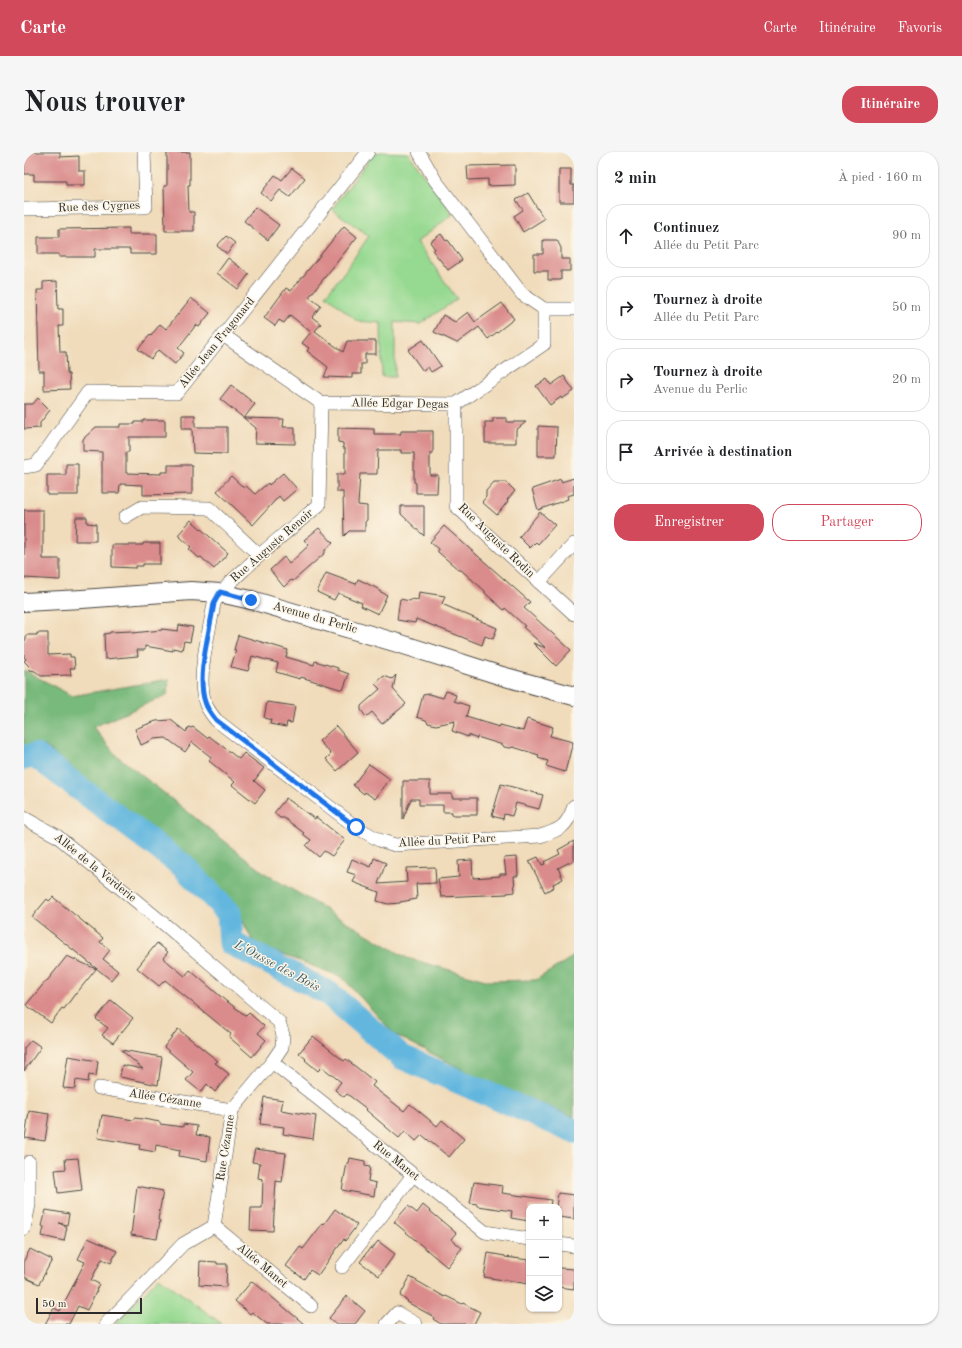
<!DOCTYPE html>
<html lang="fr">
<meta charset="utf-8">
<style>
:root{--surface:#fff;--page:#f6f6f6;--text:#202124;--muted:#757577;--line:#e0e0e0;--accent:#d1495b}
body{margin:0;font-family:"Old Standard TT",serif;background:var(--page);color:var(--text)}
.controls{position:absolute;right:12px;bottom:12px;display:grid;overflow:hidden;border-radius:8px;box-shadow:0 1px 3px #0004}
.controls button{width:36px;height:36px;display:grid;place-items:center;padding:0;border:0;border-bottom:1px solid var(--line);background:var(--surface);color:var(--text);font:20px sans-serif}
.scale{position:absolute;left:12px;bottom:10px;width:106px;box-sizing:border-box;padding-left:4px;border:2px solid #2b2b2b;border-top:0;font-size:11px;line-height:14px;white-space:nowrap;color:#2b2b2b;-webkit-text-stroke:3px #fcf5e5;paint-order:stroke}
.stop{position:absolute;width:12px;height:12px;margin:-9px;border:3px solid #1a73e8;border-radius:50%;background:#fff}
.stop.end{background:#1a73e8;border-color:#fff;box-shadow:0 1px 4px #0008}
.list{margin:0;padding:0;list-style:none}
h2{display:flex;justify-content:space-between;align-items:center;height:52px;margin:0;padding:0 16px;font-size:17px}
h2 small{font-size:13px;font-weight:400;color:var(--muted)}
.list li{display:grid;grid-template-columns:26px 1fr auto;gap:12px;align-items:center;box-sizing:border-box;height:64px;margin:0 8px 8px;padding:0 8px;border:1px solid var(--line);border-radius:16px}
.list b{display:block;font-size:15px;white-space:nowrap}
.list p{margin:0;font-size:13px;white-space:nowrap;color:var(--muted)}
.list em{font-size:13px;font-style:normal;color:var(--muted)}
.actions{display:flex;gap:8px;padding:12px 16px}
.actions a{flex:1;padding:9px 0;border:1px solid var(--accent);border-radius:16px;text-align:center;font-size:14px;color:var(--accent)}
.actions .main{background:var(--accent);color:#fff}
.icon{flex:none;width:22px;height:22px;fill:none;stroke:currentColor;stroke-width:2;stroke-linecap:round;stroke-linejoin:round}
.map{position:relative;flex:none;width:550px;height:1172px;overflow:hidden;border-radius:16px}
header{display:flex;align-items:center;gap:24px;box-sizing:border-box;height:56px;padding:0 20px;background:var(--accent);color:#fff}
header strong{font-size:19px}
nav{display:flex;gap:22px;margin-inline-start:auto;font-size:14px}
.intro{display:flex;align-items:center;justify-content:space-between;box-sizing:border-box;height:96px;padding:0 24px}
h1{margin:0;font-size:28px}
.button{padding:10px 18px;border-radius:16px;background:var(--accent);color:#fff;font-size:14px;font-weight:700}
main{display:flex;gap:24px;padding:0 24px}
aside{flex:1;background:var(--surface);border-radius:16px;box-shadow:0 1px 3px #0004}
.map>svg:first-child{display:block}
.green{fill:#96d991;stroke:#60825e}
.forest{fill:#78b97b;stroke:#527253}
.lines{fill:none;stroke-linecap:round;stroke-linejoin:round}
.river{stroke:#63b7df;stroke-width:25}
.building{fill:#da8c8c}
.street-casing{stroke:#494540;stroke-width:14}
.secondary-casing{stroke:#494540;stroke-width:20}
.street{stroke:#fff;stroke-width:13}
.secondary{stroke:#fff;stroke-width:18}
.route{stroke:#1a73e8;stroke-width:5}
.labels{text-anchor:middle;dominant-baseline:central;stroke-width:3;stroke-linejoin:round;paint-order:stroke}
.street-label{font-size:12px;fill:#2b2b2b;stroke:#fcf5e5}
.water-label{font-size:13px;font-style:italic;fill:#3f5c6a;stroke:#fcf5e5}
</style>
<header>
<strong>Carte</strong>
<nav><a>Carte</a><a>Itinéraire</a><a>Favoris</a></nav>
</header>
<div class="intro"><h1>Nous trouver</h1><a class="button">Itinéraire</a></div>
<main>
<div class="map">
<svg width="550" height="1172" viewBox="0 0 550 1172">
<rect width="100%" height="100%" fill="#fcf5e5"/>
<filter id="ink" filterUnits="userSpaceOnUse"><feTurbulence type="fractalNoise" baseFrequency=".025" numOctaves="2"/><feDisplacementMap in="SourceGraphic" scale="8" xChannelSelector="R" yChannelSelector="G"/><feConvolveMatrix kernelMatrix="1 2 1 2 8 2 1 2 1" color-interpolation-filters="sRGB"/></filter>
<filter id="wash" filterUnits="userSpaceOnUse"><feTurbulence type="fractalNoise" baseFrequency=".012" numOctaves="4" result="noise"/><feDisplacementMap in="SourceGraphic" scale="16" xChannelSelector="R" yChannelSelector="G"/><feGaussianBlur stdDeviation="0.9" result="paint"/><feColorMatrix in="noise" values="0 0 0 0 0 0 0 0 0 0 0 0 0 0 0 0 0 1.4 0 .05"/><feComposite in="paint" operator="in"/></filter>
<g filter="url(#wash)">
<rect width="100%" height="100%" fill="#f0dbba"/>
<g class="green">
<path d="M356 0 384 1 429 62 393 90 433 147 396 172 371 170V225H358L357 171 333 169 302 143 321 119 345 84 308 57 348 4Z"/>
<path d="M135 1125 198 1172H91Z"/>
</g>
<path class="forest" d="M0 518 48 544 145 527 143 543 69 575 92 603 242 722 383 806 465 829 512 828 550 804V965L457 927 370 882 318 825 230 792 210 751 21 594 0 600Z"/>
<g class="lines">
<path class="river" d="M0 606 11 603 159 714 205 761 207 791 304 841 378 905 550 979"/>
</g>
<g id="blocks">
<g class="building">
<path d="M0 0H36V5L55 4V19H61V33H42V29H10V22H0Z"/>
<path d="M143 0H166V33H164L165 60H170V79H141L140 34H143Z"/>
<path d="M491 13V33L464 34V27L444 28 443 14Z"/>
<path d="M268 16 281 26 266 45 256 38 247 49 237 41 251 23 258 28Z"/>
<path d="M535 17H547V33H550V50H535Z"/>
<path d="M504 41 520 67 499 80 490 64 499 58 492 48Z"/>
<path d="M231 55 255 73 244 88 220 69Z"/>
<path d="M320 74 333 85 285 145 297 154 288 165 297 172 291 179 319 200 323 189H352V202H341V212H337V222H328V226L300 225 304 215 283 199 285 196 278 191 287 180 266 163 260 171 255 168 251 174 240 166 262 136 267 139Z"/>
<path d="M105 76V82H133V102H106V97H71V105H35V102H14V85H35V77Z"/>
<path d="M417 82 422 89 424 88 438 108 424 118 409 99 411 97 406 90Z"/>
<path d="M202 84 211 91 203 102 193 94Z"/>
<path d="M519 88H533L537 96V107H546V119H537V128H524V119H510V102H519Z"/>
<path d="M204 106 225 122 214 137 193 121Z"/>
<path d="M33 129 34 157H39V174H35L36 200H42L43 222H45L46 237 20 238V219H15L13 138H19V130Z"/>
<path d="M167 146 186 161 175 175 172 173 154 196 160 201 151 212 134 198 127 207 114 197 126 183 127 184 136 172 142 177Z"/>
<path d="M478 151 490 167 464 187 455 175 433 191 410 180 419 163 431 170 444 160 451 170Z"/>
<path d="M399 188 417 214 407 220 404 215 399 219 384 198Z"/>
<path d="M540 224 550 239 538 247 537 245 526 253 512 234 523 227 527 233Z"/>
<path d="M207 233 231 252 220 266 260 267 259 275H271V292L231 291 232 276 196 247Z"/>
<path d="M14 246 26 258 16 271V276L0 277V252H9Z"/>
<path d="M158 263H171V275H203V302L169 301 168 277H158Z"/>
<path d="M469 266H483V270H502L492 278V291H461V270H469Z"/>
<path d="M119 268H141V285H105V300H102V321L137 322V320H144V313H168V342L119 343V333L96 332 95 341H78V300L59 299V287L72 275H96V272H111V270H119Z"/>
<path d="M514 274 533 275 532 304H514Z"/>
<path d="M314 276 350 277V282H377V279H409V301H406V323H414L413 341H392V331L390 330V301H377V298H354L353 322H336L334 353 343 354V368L341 370V379H325L320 384 319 340H313V322H321V296H319V291L314 290Z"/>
<path d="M42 312H54V343H23V323H42Z"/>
<path d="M259 321 273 337 259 349 255 344 229 373 193 339 207 324 220 336 222 334 231 342 244 331 245 333Z"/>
<path d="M550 326V342L543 344 544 347 514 358 508 337 537 327V330Z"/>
<path d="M470 330H482L491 339 483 348 484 349 473 363 458 350 462 345V339Z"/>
<path d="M377 354H400V384L377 362Z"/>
<path d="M0 358H19V407H36V428L0 426Z"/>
<path d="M516 360 531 373 514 392 512 390 506 396 495 385Z"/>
<path d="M52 365H63V371L72 372V389H51Z"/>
<path d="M167 368 204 401 190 417 177 405 175 406 165 397 167 395 154 383Z"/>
<path d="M420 374 506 450 500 456 547 498 532 514 509 491 522 496 499 475 501 474 481 456 480 458 461 441V439L437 418H435L414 400V397L406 390Z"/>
<path d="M295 376 309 391 301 398V401L269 429 267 428 260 435 246 418 260 405 265 412 285 393 280 388Z"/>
<path d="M119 391H136V412H119V414H112V416L88 415V393H119Z"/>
<path d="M302 421 332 432 334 427 354 437 355 439 363 443 354 462 337 454 338 451 314 441 310 448 293 440Z"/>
<path d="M395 440 421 444 418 452 473 476 469 487 461 484 458 493 392 467 391 471 373 468 376 447 386 449 388 447 394 448Z"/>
<path d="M155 473 169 475 166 490 160 489 158 498 149 496V499L121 494V498H113L114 504 81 507 80 482 86 481V480L108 479V481L138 478V477L154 479Z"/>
<path d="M13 481H24V503L46 502V505H50L51 516H46L47 523 17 524 11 519 6 518 5 514 0 509 2 507 0 505V488H2V483H13Z"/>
<path d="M214 483 264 498 262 505 290 513 291 509 314 516V518L325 522 319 538 277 525 276 527 252 520 254 511 228 504 224 519 207 515 212 498H210Z"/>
<path d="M372 523 369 537 382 552 358 572 348 560 342 565 337 558V554L356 537 351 532 360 524 368 527Z"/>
<path d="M422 539 432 543 430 549 445 554 442 565 475 575 476 573 499 579 503 567 529 575 526 584 549 590 541 620 522 614 524 609 514 606 515 603 489 595 486 596 480 595 479 593 453 585V587L444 583V585L428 579 431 569 412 573 404 571 402 568 393 565 399 543 405 542 419 546Z"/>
<path d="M243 550 271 554 268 571 263 570 262 575 246 572 247 568 240 566Z"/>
<path d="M147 568 162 580 165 575 167 576 169 575 183 586 185 584 215 607 220 601 240 616 230 629 241 638 231 651 208 633 211 630 185 609 187 605 168 590 161 600 142 586 130 587 117 593 111 577 132 569Z"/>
<path d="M312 574 334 600 313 619 302 607 307 602 295 589Z"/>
<path d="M345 612 366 627 351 647 341 640 340 642 329 633Z"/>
<path d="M379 629H406V642H428V646H453V663H428V660H419V653H395V647H387L379 667Z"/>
<path d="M477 632 519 643 515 657 492 651 488 664 480 662 479 667 468 664Z"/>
<path d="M262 646 291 667 292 665 321 688 308 704 300 699 295 705 282 694 287 688 279 682 280 681 260 666H256L250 661Z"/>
<path d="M550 689V708L534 716 539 727 529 732 530 735 521 740 505 709 514 705 518 713 521 712 520 710 536 702 534 698Z"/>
<path d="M493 705 494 724H490L491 740 483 741V742L417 745 414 727 435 725 434 709 448 708 449 726 476 724V722H482L480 706Z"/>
<path d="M350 706 362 711 354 732 383 730 382 716 411 715 412 731 392 732 393 747 376 750V751L364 752 353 749 355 740 329 730 332 723 323 720 328 707 347 715Z"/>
<path d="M29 745 79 786 76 790 86 798 79 807 94 819 87 828 8 765 23 747 25 749Z"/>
<path d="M133 791 144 800 139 806 161 824 166 818 203 850H204L222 864 225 861 240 874 234 881 242 888 228 905 205 885 207 882 141 828 135 834 113 816Z"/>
<path d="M43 804 72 817 52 842H51L40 857 38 856 27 871 2 853 22 829H23Z"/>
<path d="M87 848 109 866 89 891 78 883 84 876 72 867Z"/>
<path d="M154 877 194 909 191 911 205 922 191 940 183 932 177 940 162 928 169 920 140 895Z"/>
<path d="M289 884 320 909 322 907 351 930 348 934 380 959 386 952 413 974 418 968 440 987 425 1005 398 983 392 989 381 979 375 986 342 958 343 957 323 942 320 945 311 938 317 930 298 915 294 919 281 908 282 907 275 901Z"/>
<path d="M7 888 17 895 0 919V896Z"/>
<path d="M97 898 138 905 134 933 96 925 98 913 119 917Z"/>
<path d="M44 904 74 909 72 924 65 923 64 930 52 928 51 937 39 936Z"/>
<path d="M240 945 259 948 257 958 292 964 289 987 259 982 260 975 236 972Z"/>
<path d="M5 959 25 962 21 989 1 986Z"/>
<path d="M78 963 110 968 111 966 119 967 136 970V972L159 975V972L173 974 172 983 186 985 183 1009 155 1004 156 998 132 993 131 1000 115 997 116 993 74 986Z"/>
<path d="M231 997 262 1001 258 1030 252 1029 249 1079 226 1078 227 1056H238L239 1027 234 1026 236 1011 228 1010Z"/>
<path d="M54 1006 58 1038 34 1041 31 1018 42 1017 41 1007Z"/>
<path d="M326 1006 341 1009V1014L346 1015 344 1029 352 1031 350 1044 318 1038 323 1011H325Z"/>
<path d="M450 1030 479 1034 478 1041 527 1048 526 1055H505V1069L487 1066 488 1059 453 1054V1052L446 1051Z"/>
<path d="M113 1034 139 1039 134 1068 136 1069 133 1087 107 1083Z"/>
<path d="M534 1041 550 1043V1067L535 1065V1055H532Z"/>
<path d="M399 1053 432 1081 427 1087 438 1096 423 1115 370 1070 384 1054 393 1061Z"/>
<path d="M311 1057 333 1073 321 1089 320 1087 294 1123 286 1118 280 1127 262 1114 276 1095 279 1097 299 1071 300 1072Z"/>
<path d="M22 1058 45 1062 43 1073 35 1071 43 1075 40 1089 18 1084 20 1075 18 1074Z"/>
<path d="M64 1086 93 1099 87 1111 78 1107 67 1128 75 1132 72 1138H73L63 1158 54 1154 45 1172H21L30 1156 36 1159 61 1110 54 1107Z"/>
<path d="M354 1089 371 1102 355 1124 336 1110 346 1096 348 1097Z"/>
<path d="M6 1097 28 1108 15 1132 0 1125V1109Z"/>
<path d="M464 1101 481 1104V1105L505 1108V1132L460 1125Z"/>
<path d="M176 1109 193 1110V1112H203L202 1135 175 1133Z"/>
<path d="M535 1116 550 1117V1137L535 1135Z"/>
<path d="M386 1125 421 1145 422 1144 438 1152 439 1151 456 1160 450 1172H417L409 1167 410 1165 383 1150 384 1149 376 1144Z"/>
<path d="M228 1129 243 1141 280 1172H243L228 1160 226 1162 211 1149Z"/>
<path d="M323 1144 341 1159 331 1172H312L305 1166Z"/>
</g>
</g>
</g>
<g filter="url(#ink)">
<use href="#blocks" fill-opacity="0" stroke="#494540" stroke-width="1"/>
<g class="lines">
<defs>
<g id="street">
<path d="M395 0 411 28 498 142 520 157H550"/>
<path d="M0 57 122 55 120 0"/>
<path d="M199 183 297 251 432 252 520 192V157"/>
<path d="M297 251 295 353C271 373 246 393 223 415 211 426 198 437 190 451 186 479 172 524 181 550 183 557 188 563 192 568L332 675 355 688 371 693 516 684C536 678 543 675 550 654"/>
<path d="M432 252V354L550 462"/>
<path d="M0 315 12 313 64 240 153 241 344 0"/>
<path d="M101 365 118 355 185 356 235 403"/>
<path d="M515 430 550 392"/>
<path d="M0 666 33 684 139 771 255 870 259 883 258 895 248 910 208 958 190 1074 159 1092 82 1172"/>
<path d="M248 910 461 1080 505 1087"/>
<path d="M75 936 208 958"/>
<path d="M190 1074 287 1154"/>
<path d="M0 1077 5 1053V1010"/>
<path d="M535 1092 550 1094"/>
<path d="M318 1115 389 1023"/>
<path d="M363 1172 373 1161 392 1172"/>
</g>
<path id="secondary" d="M0 450 58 447 167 439 196 441 227 448 377 492 478 524 550 544"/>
</defs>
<use href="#street" class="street-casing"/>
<use href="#secondary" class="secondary-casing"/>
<use href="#street" class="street"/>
<use href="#secondary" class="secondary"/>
</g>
</g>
<g class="lines" filter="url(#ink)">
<path class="route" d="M227 448 196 440 190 451C186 479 172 524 181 550 183 557 188 563 192 568L332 675"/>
</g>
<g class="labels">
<g class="street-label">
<text transform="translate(75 55) rotate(-2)">Rue des Cygnes</text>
<text transform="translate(193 191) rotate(-51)">Allée Jean Fragonard</text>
<text transform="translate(376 252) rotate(1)">Allée Edgar Degas</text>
<text transform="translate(472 389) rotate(44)">Rue Auguste Rodin</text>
<text transform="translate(248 394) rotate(-41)">Rue Auguste Renoir</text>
<text transform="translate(291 466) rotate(16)">Avenue du Perlic</text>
<text transform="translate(423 689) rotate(-3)">Allée du Petit Parc</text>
<text transform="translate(71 716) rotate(39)">Allée de la Verderie</text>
<text transform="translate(141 947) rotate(9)">Allée Cézanne</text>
<text transform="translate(202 996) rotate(-81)">Rue Cézanne</text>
<text transform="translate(372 1009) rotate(39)">Rue Manet</text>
<text transform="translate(238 1114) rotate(40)">Allée Manet</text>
</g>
<g class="water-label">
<text transform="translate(253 814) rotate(28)">L'Ousse des Bois</text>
</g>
</g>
</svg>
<div class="controls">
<button>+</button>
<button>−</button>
<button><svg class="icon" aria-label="layers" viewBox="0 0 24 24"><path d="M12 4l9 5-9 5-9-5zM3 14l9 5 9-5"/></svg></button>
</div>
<div class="scale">50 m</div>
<div class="stop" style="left:332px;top:675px"></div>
<div class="stop end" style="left:227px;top:448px"></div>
</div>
<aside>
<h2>2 min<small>À pied · 160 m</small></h2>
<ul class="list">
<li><svg class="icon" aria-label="ahead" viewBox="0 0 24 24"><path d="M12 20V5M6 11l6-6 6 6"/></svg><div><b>Continuez</b><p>Allée du Petit Parc</p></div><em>90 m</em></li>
<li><svg class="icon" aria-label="right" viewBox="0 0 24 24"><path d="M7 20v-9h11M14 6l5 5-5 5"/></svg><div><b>Tournez à droite</b><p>Allée du Petit Parc</p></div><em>50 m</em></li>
<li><svg class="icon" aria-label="right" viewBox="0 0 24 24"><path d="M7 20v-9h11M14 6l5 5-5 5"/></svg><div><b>Tournez à droite</b><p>Avenue du Perlic</p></div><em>20 m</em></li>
<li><svg class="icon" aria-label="arrive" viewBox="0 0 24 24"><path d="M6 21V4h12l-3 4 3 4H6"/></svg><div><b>Arrivée à destination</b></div></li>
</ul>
<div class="actions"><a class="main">Enregistrer</a><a>Partager</a></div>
</aside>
</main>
